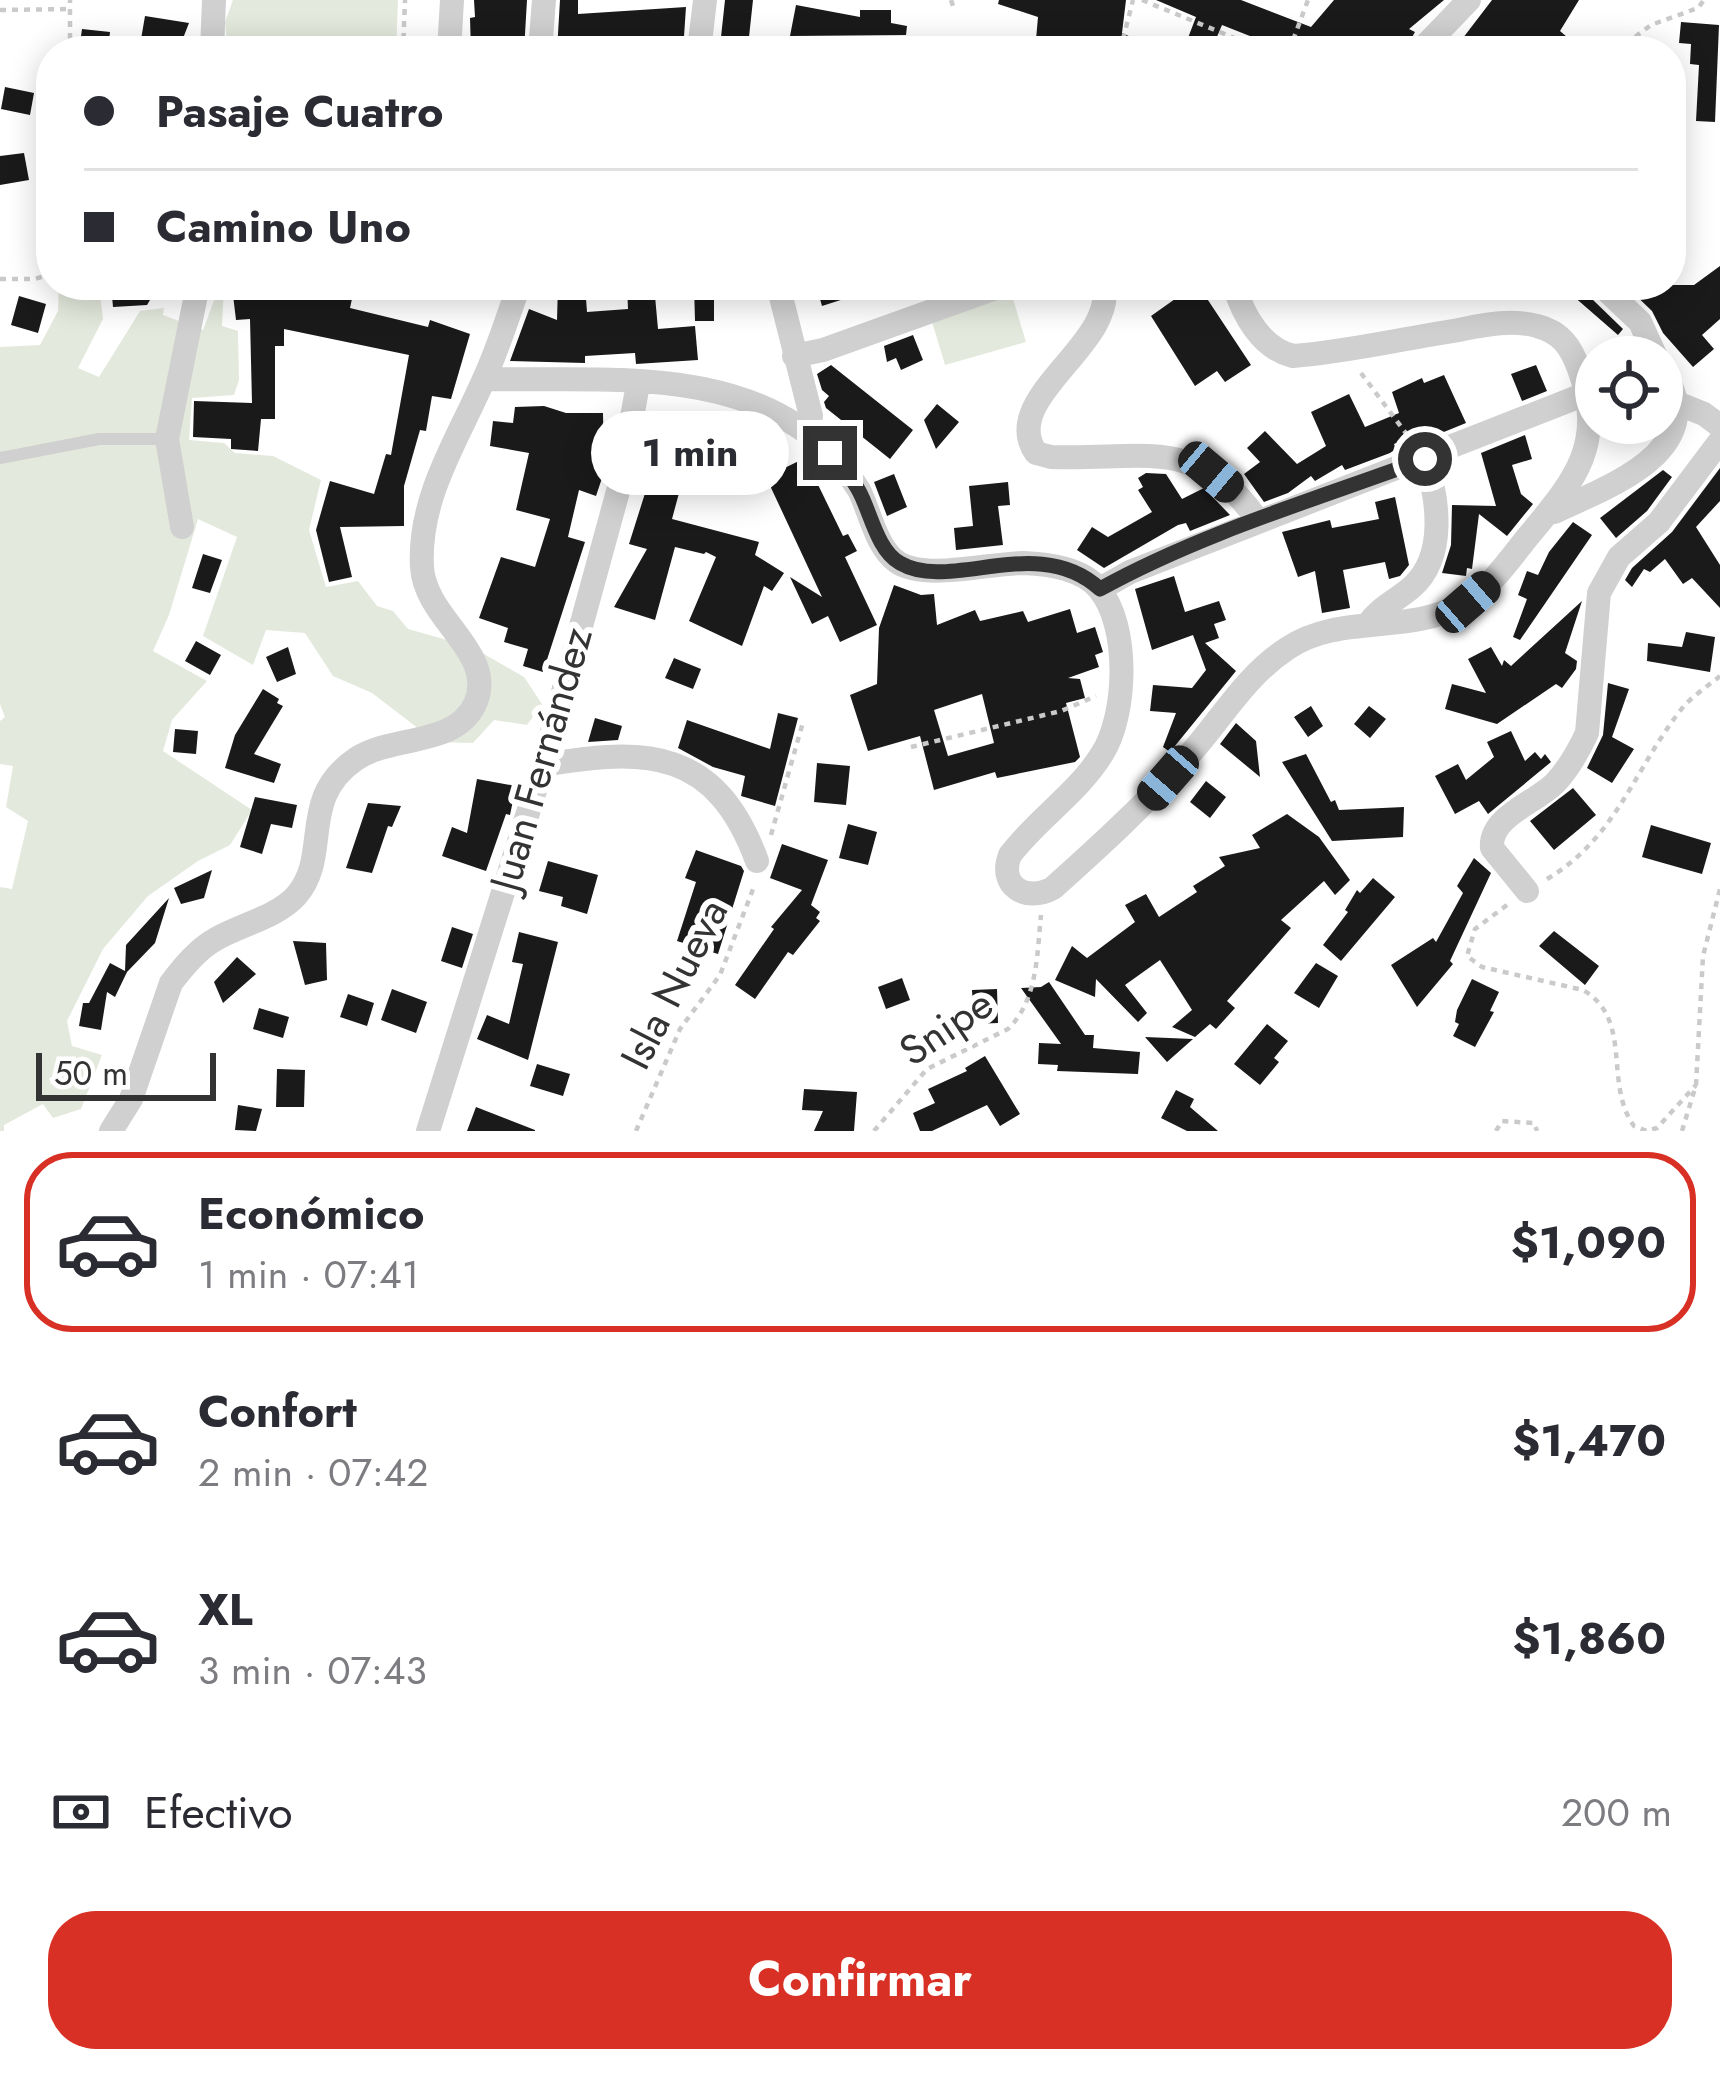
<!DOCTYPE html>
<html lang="es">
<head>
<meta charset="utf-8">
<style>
	:root { --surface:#fff; --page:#f7f7f7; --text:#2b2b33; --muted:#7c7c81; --line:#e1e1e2; --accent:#d93025 }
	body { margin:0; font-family:Jost,sans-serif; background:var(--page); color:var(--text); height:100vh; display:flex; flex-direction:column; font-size:45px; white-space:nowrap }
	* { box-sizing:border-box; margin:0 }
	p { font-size:39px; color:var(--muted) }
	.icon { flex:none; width:66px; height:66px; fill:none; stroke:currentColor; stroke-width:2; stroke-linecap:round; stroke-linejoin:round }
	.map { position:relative; height:1131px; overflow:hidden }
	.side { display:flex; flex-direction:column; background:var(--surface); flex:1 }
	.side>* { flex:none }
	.guide { position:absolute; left:36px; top:36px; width:1650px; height:264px; border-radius:48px; box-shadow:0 6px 30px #0003; display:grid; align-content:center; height:264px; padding:0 48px; background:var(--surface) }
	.fabs { position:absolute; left:1575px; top:336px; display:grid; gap:24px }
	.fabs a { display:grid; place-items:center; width:108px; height:108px; border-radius:50%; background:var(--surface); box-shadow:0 6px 30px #0003; font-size:60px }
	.scale { position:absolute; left:36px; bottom:30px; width:180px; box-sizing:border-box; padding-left:12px; border:6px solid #333; border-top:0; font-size:33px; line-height:42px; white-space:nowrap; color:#333; -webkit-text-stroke:9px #fff; paint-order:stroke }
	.end { position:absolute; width:54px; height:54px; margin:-27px; border:15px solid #333; background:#fff; box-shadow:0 0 0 6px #fff }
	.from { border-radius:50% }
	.bubble { position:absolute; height:84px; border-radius:42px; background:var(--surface); box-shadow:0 6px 30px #0003; font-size:39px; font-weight:700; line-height:84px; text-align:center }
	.car { position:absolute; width:36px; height:72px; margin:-36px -18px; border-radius:15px; box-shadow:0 0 9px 3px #0007; background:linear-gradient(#222 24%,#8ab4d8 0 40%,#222 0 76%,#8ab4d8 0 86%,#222 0) }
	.guide b { display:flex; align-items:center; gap:42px; height:114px; font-size:45px }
	.guide b+b { border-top:3px solid var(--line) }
	.guide i { width:30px; height:30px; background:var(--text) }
	ul { padding:21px 0 0; list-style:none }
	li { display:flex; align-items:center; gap:36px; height:180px; margin:0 24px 18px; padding:0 24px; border:6px solid transparent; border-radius:48px }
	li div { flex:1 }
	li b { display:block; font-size:45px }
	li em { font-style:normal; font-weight:700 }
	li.selected { border-color:var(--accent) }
	li>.icon { width:108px; height:108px; stroke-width:1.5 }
	.pay { display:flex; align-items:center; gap:30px; height:132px; padding:0 48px; font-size:45px }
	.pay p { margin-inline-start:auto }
	.cta { display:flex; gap:24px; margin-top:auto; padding:24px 48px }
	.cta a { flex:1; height:138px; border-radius:48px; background:var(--accent); color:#fff; font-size:48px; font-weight:700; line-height:138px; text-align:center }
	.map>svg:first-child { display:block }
	.green { fill:#e4e9dd }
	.building { fill:#1a1a1a; fill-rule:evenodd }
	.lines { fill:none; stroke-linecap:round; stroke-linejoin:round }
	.path { stroke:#cacaca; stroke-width:4.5; stroke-dasharray:6 6; stroke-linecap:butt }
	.lane { stroke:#d0d0d0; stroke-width:12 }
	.street { stroke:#d0d0d0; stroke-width:24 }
	.route { stroke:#333; stroke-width:15 }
	.labels { text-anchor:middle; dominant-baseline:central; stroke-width:12; stroke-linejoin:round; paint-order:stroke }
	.street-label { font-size:42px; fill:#333; stroke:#fff }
</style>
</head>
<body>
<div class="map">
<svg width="1720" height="1131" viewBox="0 0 1720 1131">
	<rect width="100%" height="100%" fill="#fff"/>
	<path class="green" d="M 233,0 L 398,0 L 396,51 L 228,51 L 225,22 Z
		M 59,285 L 99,285 L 103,319 L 78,368 L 99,377 L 140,311 L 164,308 L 163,315 L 203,330 L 218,290 L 204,285 L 224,285 L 222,326 L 238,331 L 239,380 L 234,395 L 192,398 L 189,440 L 224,443 L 235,453 L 273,456 L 321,480 L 309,530 L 326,587 L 358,581 L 377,606 L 393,611 L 408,629 L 472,647 L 524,677 L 542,704 L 527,725 L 494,720 L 473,743 L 436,742 L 372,693 L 333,676 L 305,633 L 266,630 L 253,665 L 203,636 L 237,537 L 198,519 L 169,615 L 153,651 L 207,681 L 172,720 L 163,751 L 252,810 L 230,845 L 198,861 L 148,896 L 103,949 L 67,1021 L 72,1046 L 102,1055 L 81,1109 L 53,1118 L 43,1104 L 4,1125 L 4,1131 L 0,1131 L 0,887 L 12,889 L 28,821 L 6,807 L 13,766 L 0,764 L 0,721 L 5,717 L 0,704 L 0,347 L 40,345 L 58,311 Z
		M 1011,292 L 1026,342 L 945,365 L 930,315 Z"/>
	<path class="building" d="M 474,0 L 527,0 L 524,51 L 471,51 L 470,18 L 475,17 Z
		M 560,0 L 578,0 L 578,14 L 686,7 L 683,51 L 557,51 Z
		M 725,0 L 753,0 L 749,37 L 721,37 Z
		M 999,0 L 1126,0 L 1122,33 L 1162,51 L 1035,51 L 1038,17 L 998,4 Z
		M 1156,0 L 1241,0 L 1311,27 L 1334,0 L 1444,0 L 1409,29 L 1415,32 L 1404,51 L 1392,51 L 1376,40 L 1372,45 L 1362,36 L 1355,51 L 1314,51 L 1287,38 L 1283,49 L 1222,25 L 1211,51 L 1183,51 L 1196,17 Z
		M 1492,0 L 1579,0 L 1560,31 L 1567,37 L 1556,51 L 1453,51 Z
		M 796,5 L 860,17 L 860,10 L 891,10 L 891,23 L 907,26 L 906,35 L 790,36 Z
		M 145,16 L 189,23 L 178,51 L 139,51 Z
		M 1681,22 L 1719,25 L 1715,122 L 1696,121 L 1699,65 L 1690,64 L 1691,44 L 1679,43 Z
		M 82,29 L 110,32 L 108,51 L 79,51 Z
		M 5,87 L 34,93 L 30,115 L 1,109 Z
		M 24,153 L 29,180 L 0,185 L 0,156 Z
		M 1720,266 L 1720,319 L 1702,335 L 1714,349 L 1693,367 L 1663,333 L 1652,311 L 1625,285 L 1694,285 Z
		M 111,285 L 159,285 L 147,305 L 113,307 Z
		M 328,285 L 355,285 L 350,308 L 428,327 L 430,320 L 470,334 L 451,399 L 432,396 L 426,431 L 420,430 L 404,486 L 404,526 L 340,527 L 352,577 L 329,582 L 316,530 L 330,481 L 374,494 L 386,454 L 391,455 L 409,355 L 284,329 L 284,346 L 275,346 L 275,419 L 261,419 L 258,451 L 231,449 L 231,439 L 193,437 L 194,401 L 252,403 L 250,319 L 236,320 L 233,295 L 293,288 L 293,291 L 326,298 Z
		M 558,285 L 585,285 L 587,312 L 628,309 L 627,285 L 654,285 L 658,329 L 695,326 L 698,360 L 636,364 L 635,353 L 585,356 L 585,363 L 510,361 L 529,309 L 557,320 Z
		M 694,285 L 714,285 L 714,321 L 695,321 Z
		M 816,285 L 874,285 L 875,289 L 822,306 Z
		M 1153,285 L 1198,285 L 1251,365 L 1225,382 L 1217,371 L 1195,386 L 1151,316 L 1175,299 Z
		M 1580,285 L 1585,285 L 1590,297 L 1623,329 L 1618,335 L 1572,295 Z
		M 19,296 L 46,304 L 38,333 L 11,325 Z
		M 913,335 L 923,360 L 901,370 L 896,358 L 887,362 L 884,346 Z
		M 831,365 L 913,430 L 890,459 L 826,408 L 824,402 L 829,396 L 822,390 L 817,374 Z
		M 1536,365 L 1547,391 L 1522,401 L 1511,374 Z
		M 1444,375 L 1466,423 L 1434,436 L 1431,428 L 1394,444 L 1396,449 L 1390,453 L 1345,470 L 1342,465 L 1315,481 L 1311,476 L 1288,493 L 1264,502 L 1244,474 L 1260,462 L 1247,448 L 1265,431 L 1297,464 L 1326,446 L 1311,412 L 1349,394 L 1365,427 L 1399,413 L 1392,392 L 1422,378 L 1424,383 Z
		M 937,404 L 959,422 L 936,449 L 924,420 Z
		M 544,406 L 566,413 L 603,413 L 604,472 L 596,496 L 579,490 L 568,537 L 585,542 L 543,672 L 523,666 L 528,649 L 504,642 L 508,628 L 479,618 L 501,557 L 535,567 L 550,519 L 516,510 L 529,453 L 490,446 L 493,421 L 513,423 L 515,407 Z
		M 671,411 L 699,419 L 672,519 L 759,542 L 755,555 L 784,573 L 772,591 L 764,586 L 742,646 L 689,621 L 716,557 L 706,552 L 704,554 L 675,547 L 655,620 L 614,607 L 647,549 L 629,544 Z
		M 732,414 L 746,418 L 754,430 L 765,437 L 761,484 L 746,448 L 731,446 L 719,417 Z
		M 1525,435 L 1532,459 L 1512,465 L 1521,494 L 1533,504 L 1507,536 L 1479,514 L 1472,569 L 1467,568 L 1466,576 L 1442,573 L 1451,545 L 1452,505 L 1496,506 L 1481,453 Z
		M 805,458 L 843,536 L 848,534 L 857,551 L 845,557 L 877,625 L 840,642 L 828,616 L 812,624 L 790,577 L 822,597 L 766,477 Z
		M 1720,468 L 1720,501 L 1696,527 L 1720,565 L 1720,608 L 1692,578 L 1683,584 L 1665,559 L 1650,572 L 1644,569 L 1632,587 L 1625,580 L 1632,568 L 1672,532 Z
		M 1663,470 L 1672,477 L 1647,511 L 1616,538 L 1600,518 Z
		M 1146,473 L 1166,474 L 1182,499 L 1204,488 L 1230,515 L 1190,531 L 1186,523 L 1178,525 L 1104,568 L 1077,550 L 1092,527 L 1108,537 L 1152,512 L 1138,490 L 1143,487 L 1138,478 Z
		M 894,474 L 907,507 L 887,516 L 874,482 Z
		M 1008,482 L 1010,505 L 998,506 L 1003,545 L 956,550 L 954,528 L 973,526 L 969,486 Z
		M 1395,497 L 1409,565 L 1400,576 L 1389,579 L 1385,562 L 1343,570 L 1350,608 L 1322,613 L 1315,571 L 1298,577 L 1282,532 L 1330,520 L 1332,528 L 1379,519 L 1375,502 Z
		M 1573,522 L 1592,535 L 1520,640 L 1513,637 L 1527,599 L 1518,595 L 1527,571 L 1538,575 L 1549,552 Z
		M 203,554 L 222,560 L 210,593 L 192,588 Z
		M 1174,576 L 1185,612 L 1219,601 L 1226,620 L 1214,624 L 1219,638 L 1205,643 L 1236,671 L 1170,752 L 1163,747 L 1176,713 L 1150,711 L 1153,685 L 1192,688 L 1206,670 L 1193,635 L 1152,650 L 1135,589 Z
		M 894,585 L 921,595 L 934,594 L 937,625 L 975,610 L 980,621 L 1023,611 L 1028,622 L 1070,609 L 1077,633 L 1095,627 L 1103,652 L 1095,655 L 1099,667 L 1068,678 L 1080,679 L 1085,698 L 1066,703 L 1080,757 L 1075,762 L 997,778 L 995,772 L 934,790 L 920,736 L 868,751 L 850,695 L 877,684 L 879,628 ZM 982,694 L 994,743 L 948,756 L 934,710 Z
		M 1582,601 L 1565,653 L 1577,661 L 1576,669 L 1562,688 L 1556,684 L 1497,724 L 1445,709 L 1452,684 L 1486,693 L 1468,659 L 1491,647 L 1502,666 L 1504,660 L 1511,666 Z
		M 1686,632 L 1715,637 L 1710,672 L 1647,661 L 1648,643 L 1682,647 Z
		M 196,641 L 221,655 L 210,675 L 185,661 Z
		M 288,647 L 296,674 L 277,682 L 266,657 Z
		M 674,658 L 701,669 L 693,689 L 665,678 Z
		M 1608,683 L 1629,689 L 1612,737 L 1634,749 L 1612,783 L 1587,768 L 1603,735 Z
		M 263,689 L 279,699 L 277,703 L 283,706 L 254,754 L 281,764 L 274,783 L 225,768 L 235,735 Z
		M 1311,706 L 1323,726 L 1308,737 L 1294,717 Z
		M 1369,706 L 1386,719 L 1370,738 L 1354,724 Z
		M 778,713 L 798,718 L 775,806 L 741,796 L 745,776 L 713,767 L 678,748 L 687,720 L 770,749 Z
		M 595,718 L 622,726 L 618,740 L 588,742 Z
		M 1236,723 L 1256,741 L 1260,777 L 1220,744 Z
		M 175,729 L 198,731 L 196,754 L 173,752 Z
		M 1511,731 L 1525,761 L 1535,752 L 1541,759 L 1545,754 L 1551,762 L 1488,814 L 1479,801 L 1455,814 L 1435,776 L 1458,764 L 1466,780 L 1494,757 L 1487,742 Z
		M 1306,754 L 1331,802 L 1335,800 L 1339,810 L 1404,807 L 1403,837 L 1332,841 L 1282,762 Z
		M 817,763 L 850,766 L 846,805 L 814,802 Z
		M 477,779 L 516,786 L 510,815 L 506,814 L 486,871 L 442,856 L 452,827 L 467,833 Z
		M 1206,781 L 1226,797 L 1210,818 L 1190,802 Z
		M 1573,788 L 1596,815 L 1554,850 L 1530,821 Z
		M 255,797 L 297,805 L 292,828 L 271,824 L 262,854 L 240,847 Z
		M 368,803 L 401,806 L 392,827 L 388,826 L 372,873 L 346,868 Z
		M 1287,814 L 1319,837 L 1350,880 L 1335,895 L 1324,881 L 1281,920 L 1291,928 L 1227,1001 L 1235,1008 L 1216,1029 L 1210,1024 L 1195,1037 L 1172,1027 L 1192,1010 L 1160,960 L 1125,985 L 1147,1013 L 1138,1022 L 1096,979 L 1095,997 L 1055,980 L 1072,946 L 1087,958 L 1135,922 L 1125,905 L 1146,894 L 1159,917 L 1197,892 L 1193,886 L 1225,866 L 1219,857 L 1260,848 L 1252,835 Z
		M 848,824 L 877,832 L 868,865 L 839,858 Z
		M 1651,825 L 1711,843 L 1702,874 L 1642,857 Z
		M 782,844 L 828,860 L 811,905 L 820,912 L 816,918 L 820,921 L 793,955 L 788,952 L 755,999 L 735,985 L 774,929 L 771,927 L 802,890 L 770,878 Z
		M 696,850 L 741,866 L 744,871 L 718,954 L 677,941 L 696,882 L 685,878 Z
		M 1474,858 L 1491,873 L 1450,961 L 1453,964 L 1417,1007 L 1391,965 L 1433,938 L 1436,942 L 1463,893 L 1457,886 Z
		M 548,861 L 598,875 L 587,914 L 561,906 L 563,897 L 539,891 Z
		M 212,870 L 204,898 L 181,904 L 174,888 Z
		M 1373,878 L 1395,897 L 1341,961 L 1323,945 L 1348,912 L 1345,910 L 1357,890 L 1360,893 Z
		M 169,898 L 155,943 L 127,972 L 115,997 L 107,992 L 101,1030 L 79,1026 L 83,1003 L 89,1003 L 110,963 L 125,971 L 126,945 Z
		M 452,927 L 473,934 L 462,968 L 441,961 Z
		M 1554,931 L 1599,966 L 1585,985 L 1539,946 Z
		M 519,932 L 558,942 L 528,1060 L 477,1039 L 487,1015 L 509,1024 L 523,964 L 512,962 Z
		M 293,941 L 326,943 L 327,980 L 305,985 Z
		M 237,957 L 256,974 L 223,1003 L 214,982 Z
		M 1316,963 L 1338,976 L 1319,1008 L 1294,993 Z
		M 902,978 L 910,1000 L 886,1009 L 878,987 Z
		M 1472,979 L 1499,992 L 1490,1011 L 1494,1012 L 1475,1047 L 1453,1036 L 1459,1024 L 1455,1022 L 1457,1010 Z
		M 1049,982 L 1085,1035 L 1094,1035 L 1093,1048 L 1140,1052 L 1138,1074 L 1057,1071 L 1058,1065 L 1038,1064 L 1039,1043 L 1061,1044 L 1021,988 L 1041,987 Z
		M 392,989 L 427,1002 L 416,1033 L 381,1020 Z
		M 997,989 L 998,1023 L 974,1024 L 972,990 Z
		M 348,994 L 374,1003 L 367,1026 L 340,1017 Z
		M 259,1008 L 289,1017 L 283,1038 L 253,1029 Z
		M 1267,1024 L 1288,1041 L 1274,1058 L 1279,1062 L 1260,1085 L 1234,1064 Z
		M 1145,1037 L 1193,1039 L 1167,1062 Z
		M 985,1056 L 1020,1114 L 1000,1126 L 987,1105 L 932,1131 L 920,1131 L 913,1113 L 935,1103 L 928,1089 L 967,1071 L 965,1068 Z
		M 537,1064 L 570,1074 L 563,1096 L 530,1086 Z
		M 277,1069 L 305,1070 L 304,1107 L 276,1107 Z
		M 804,1089 L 857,1092 L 854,1131 L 814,1131 L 823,1111 L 802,1110 Z
		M 1176,1090 L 1194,1099 L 1190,1107 L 1218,1131 L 1187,1131 L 1161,1118 Z
		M 238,1105 L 262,1109 L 256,1131 L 235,1130 Z
		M 476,1107 L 535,1130 L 535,1131 L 467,1131 Z"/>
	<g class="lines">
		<path class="path" d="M 951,0 L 953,6
			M 1142,0 L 1266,51
			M 0,10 L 70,9
			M 70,51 L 70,0
			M 383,51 L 385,49
			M 403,51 L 405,0
			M 1120,51 L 1133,0
			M 1289,51 L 1308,0
			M 1616,51 L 1651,25 L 1698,8 L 1704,0
			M 0,279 L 35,279 L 51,274
			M 1361,373 L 1408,436
			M 911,747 L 1061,711 L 1096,696
			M 771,835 L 803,722
			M 1547,879 C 1618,837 1635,766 1684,706 C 1694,695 1708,686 1720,676
			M 1507,905 L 1475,929 L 1467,956 L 1482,967 L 1583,990 C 1634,1020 1603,1083 1634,1126 L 1647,1131 L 1657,1128 L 1696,1085
			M 636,1131 L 680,1029 L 720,975 L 755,884
			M 874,1131 L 927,1069 L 1008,1029 C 1038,1000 1037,953 1041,915
			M 1496,1131 L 1502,1121 L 1534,1123 L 1537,1131
			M 1682,1131 L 1696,1085 L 1703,956 L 1720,889"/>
		<path class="lane" d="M 0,458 L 99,439 L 167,439"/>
		<path class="street" d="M 212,51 L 214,0
			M 449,51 L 452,0
			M 540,51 L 544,0
			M 699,51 L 705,0
			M 1420,51 L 1469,0
			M 778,285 L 811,416 L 807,432
			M 1104,285 C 1116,345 998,398 1036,453 L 1051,457 C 1141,461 1198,433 1258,521
			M 1601,285 L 1640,322 L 1656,357
			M 794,356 L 823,350 L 1004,285
			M 485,379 C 600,382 744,363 831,454 C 841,465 851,477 859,490 C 870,512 876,547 897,562 C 926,581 989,563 1023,563 C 1049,564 1082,568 1099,589 C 1130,626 1127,715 1102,754 C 1078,793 1037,819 1010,855 C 998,886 1026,903 1053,888 C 1101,845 1147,803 1190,754 C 1223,717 1245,676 1288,648 C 1341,613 1408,635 1463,604 C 1489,589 1507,563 1526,539 C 1573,482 1607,446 1579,369 C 1571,347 1561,332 1537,326 C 1508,318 1476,327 1447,332 C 1396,340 1345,352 1293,356 C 1261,348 1243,315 1234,285
			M 1679,404 L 1704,414 L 1720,426
			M 1554,512 C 1612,485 1714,449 1662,369
			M 182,527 L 167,439 L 198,285
			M 1100,589 L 1130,572 L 1588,393
			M 1368,624 C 1381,606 1396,601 1412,587 C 1447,556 1438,497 1425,459
			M 543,765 C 647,747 716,749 757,861
			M 1527,891 L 1492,848 C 1489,816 1538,802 1556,782 C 1569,768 1579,750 1587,733 L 1599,593 L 1619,557 L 1659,522 L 1720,441
			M 111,1131 L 131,1099 L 171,983 C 184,966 198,949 216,939 C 240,925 277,917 296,896 C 332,855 297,799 356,759 C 391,735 455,747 475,704 C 498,653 425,620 422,567 C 418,498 458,439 484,379 C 498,349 508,316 519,285
			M 428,1131 L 543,765 L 620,484 L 638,384"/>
	</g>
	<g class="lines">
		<path class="route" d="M 830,453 C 841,465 851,476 859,491 C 871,513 877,550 900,563 C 951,593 1038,532 1100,589 C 1201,533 1317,499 1425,459"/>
	</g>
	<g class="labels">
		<g class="street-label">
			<text transform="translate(541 759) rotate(-74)">Juan Fernández</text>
			<text transform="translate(674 984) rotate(-63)">Isla Nueva</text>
			<text transform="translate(946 1027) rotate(-34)">Snipe</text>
		</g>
	</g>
</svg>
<div class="fabs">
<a><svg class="icon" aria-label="locate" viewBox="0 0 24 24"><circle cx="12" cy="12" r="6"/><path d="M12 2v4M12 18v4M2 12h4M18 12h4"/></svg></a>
</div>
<div class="scale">50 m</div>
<i class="end from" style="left:1425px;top:459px"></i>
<i class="end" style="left:830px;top:453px"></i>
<div class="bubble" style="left:591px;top:411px;width:198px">1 min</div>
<i class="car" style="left:1211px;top:472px;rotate:130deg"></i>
<i class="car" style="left:1468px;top:602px;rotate:49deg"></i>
<i class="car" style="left:1168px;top:778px;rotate:221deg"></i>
<div class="guide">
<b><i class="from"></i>Pasaje Cuatro</b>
<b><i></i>Camino Uno</b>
</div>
</div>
<section class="side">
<ul>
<li class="selected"><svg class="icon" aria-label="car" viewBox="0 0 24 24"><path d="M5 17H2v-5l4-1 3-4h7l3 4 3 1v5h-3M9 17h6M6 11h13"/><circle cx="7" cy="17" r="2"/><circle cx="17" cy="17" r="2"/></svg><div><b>Económico</b><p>1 min · 07:41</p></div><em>$1,090</em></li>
<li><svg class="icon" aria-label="car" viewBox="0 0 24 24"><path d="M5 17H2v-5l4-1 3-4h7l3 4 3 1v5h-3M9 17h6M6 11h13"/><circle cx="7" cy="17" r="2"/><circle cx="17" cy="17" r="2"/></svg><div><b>Confort</b><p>2 min · 07:42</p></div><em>$1,470</em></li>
<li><svg class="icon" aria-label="car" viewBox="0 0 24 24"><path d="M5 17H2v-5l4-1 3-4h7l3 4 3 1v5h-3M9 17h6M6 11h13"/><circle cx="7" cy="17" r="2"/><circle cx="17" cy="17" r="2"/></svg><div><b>XL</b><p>3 min · 07:43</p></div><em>$1,860</em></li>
</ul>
<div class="pay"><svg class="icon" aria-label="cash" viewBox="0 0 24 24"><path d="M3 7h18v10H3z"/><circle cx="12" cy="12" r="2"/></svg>Efectivo<p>200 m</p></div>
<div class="cta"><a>Confirmar</a></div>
</section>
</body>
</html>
